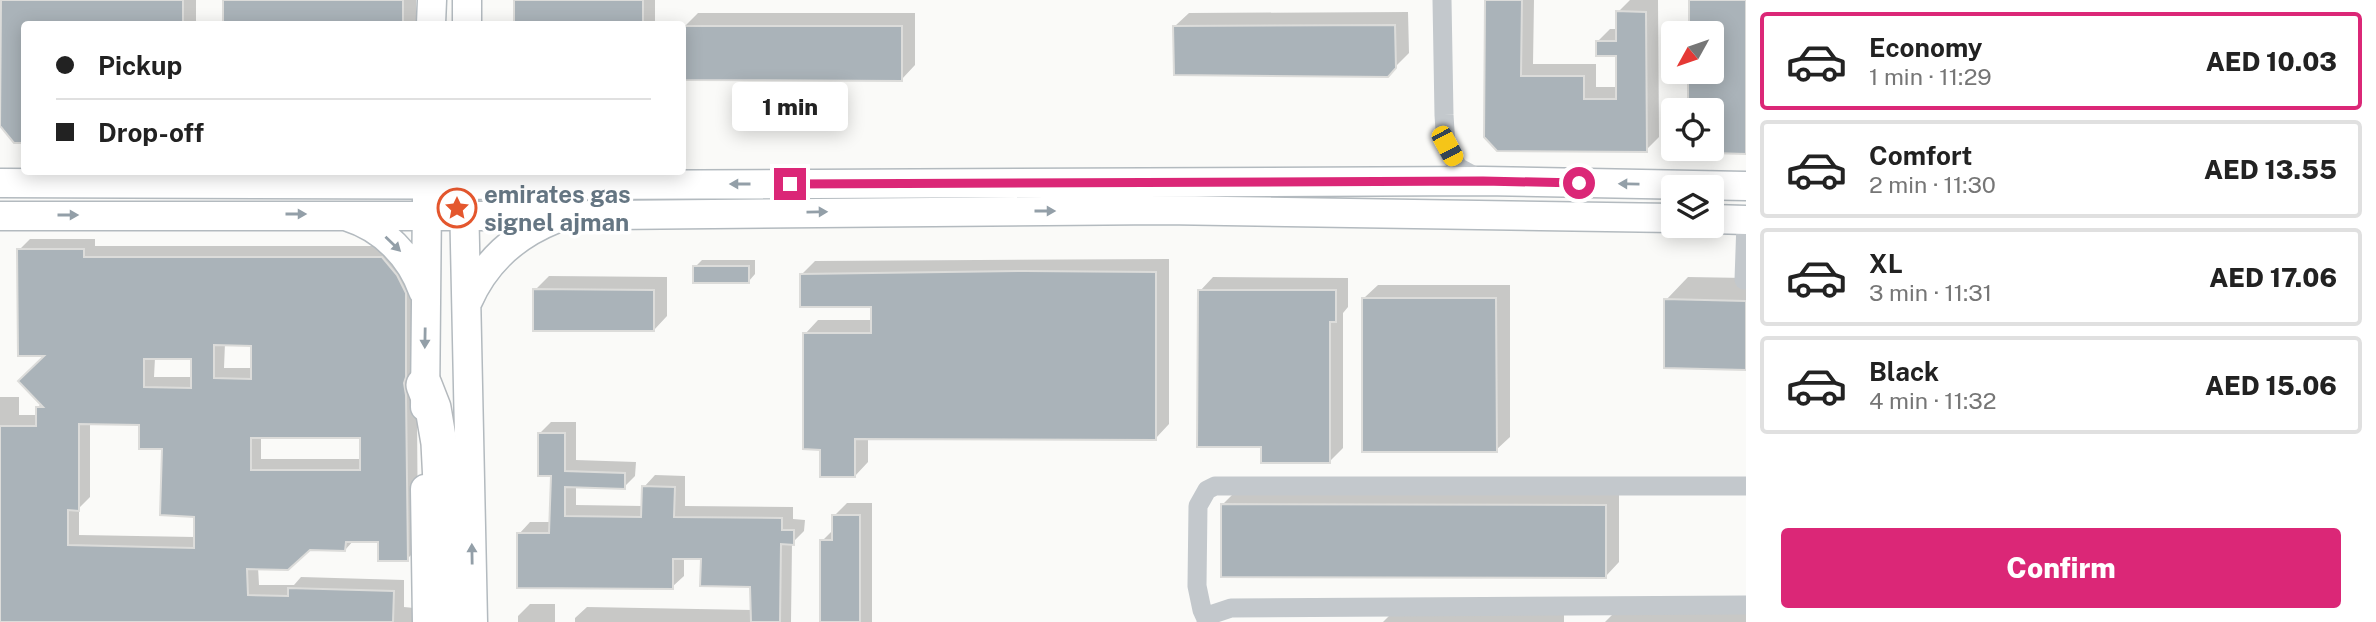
<!DOCTYPE html>
<html lang="en">
<head>
<meta charset="utf-8">
<style>
	:root { --surface:#fff; --page:#f2f2f2; --text:#222; --muted:#767676; --line:#e0e0e0; --accent:#db2777 }
	body { margin:0; font-family:"Public Sans",sans-serif; background:var(--page); color:var(--text); height:100vh; display:flex; flex-direction:column; font-size:26px; white-space:nowrap }
	* { box-sizing:border-box; margin:0 }
	p { font-size:23px; color:var(--muted) }
	.icon { flex:none; width:38px; height:38px; fill:none; stroke:currentColor; stroke-width:2; stroke-linecap:round; stroke-linejoin:round }
	.map { position:relative; flex:1; overflow:hidden }
	.drawer { display:flex; flex-direction:column; background:var(--surface); width:630px }
	.drawer>* { flex:none }
	.hud { position:absolute; left:21px; top:21px; width:665px; height:154px; border-radius:7px; box-shadow:0 4px 18px #0003; display:grid; align-content:center; height:154px; padding:0 35px; background:var(--surface) }
	.needle { width:46px; rotate:230deg }
	.controls { position:absolute; left:1661px; top:21px; display:grid; gap:14px }
	.controls a { display:grid; place-items:center; width:63px; height:63px; border-radius:7px; background:var(--surface); box-shadow:0 4px 18px #0003; font-size:35px }
	.end { position:absolute; width:32px; height:32px; margin:-16px; border:9px solid #db2777; background:#fff; box-shadow:0 0 0 4px #fff }
	.from { border-radius:50% }
	.bubble { position:absolute; height:49px; border-radius:7px; background:var(--surface); box-shadow:0 4px 18px #0003; font-size:23px; font-weight:800; line-height:49px; text-align:center }
	.car { position:absolute; width:21px; height:42px; margin:-21px -10px; border-radius:9px; box-shadow:0 0 5px 2px #0007; background:linear-gradient(#f5c518 24%,#345 0 40%,#f5c518 0 76%,#345 0 86%,#f5c518 0) }
	.hud b { display:flex; align-items:center; gap:24px; height:66px; font-size:26px }
	.hud b+b { border-top:2px solid var(--line) }
	.hud i { width:18px; height:18px; background:var(--text) }
	ul { padding:12px 0 0; list-style:none }
	li { display:flex; align-items:center; gap:21px; height:98px; margin:0 14px 10px; padding:0 21px; border:4px solid var(--line); border-radius:7px }
	li div { flex:1 }
	li b { display:block; font-size:26px }
	li em { font-style:normal; font-weight:800 }
	li.active { border-color:var(--accent) }
	li>.icon { width:63px; height:63px; stroke-width:1.5 }
	.button { display:flex; gap:14px; margin-top:auto; padding:14px 35px }
	.button a { flex:1; height:80px; border-radius:7px; background:var(--accent); color:#fff; font-size:28px; font-weight:800; line-height:80px; text-align:center }
	main { display:flex; flex:1; min-height:0 }
	.map>svg:first-child { display:block }
	.shadow { fill:#0003; fill-rule:evenodd }
	.building { fill:#aab3b9; stroke:#dcdcda; stroke-width:2; fill-rule:evenodd }
	.lines { fill:none; stroke-linecap:round; stroke-linejoin:round }
	.secondary-casing { stroke:#b3babf; stroke-width:31 }
	.highway-casing { stroke:#b4b9bd; stroke-width:38 }
	.street { stroke:#c3c8cc; stroke-width:19 }
	.secondary { stroke:#fff; stroke-width:28 }
	.highway { stroke:#fff; stroke-width:35 }
	.oneway { fill:#939fa8 }
	.route { stroke:#db2777; stroke-width:9 }
	.labels { text-anchor:middle; dominant-baseline:central; stroke-width:7; stroke-linejoin:round; paint-order:stroke }
	.poi-label { font-size:24px; font-weight:bold; fill:#657683; stroke:#fff; text-anchor:start }
</style>
</head>
<body>
<main>
<div class="map">
<svg width="1746" height="622" viewBox="0 0 1746 622">
	<rect width="100%" height="100%" fill="#fafaf8"/>
	<path class="shadow" d="M 2,0 L 196,0 L 196,24 L 24,24 L 24,141 L 15,141 Z
		M 225,0 L 416,0 L 416,24 L 225,24 Z
		M 516,0 L 655,0 L 655,24 L 516,24 Z
		M 1487,0 L 1534,0 L 1533,64 L 1596,64 L 1596,87 L 1618,87 L 1618,54 L 1597,42 L 1610,29 L 1618,29 L 1618,12 L 1630,0 L 1658,0 L 1659,137 L 1646,150 L 1498,149 Z
		M 1691,0 L 1746,0 L 1746,152 L 1705,151 L 1705,149 L 1712,149 L 1712,110 L 1690,110 L 1690,72 L 1712,72 L 1712,33 L 1691,33 Z
		M 1408,12 L 1409,53 L 1387,75 L 1175,26 L 1189,13 Z
		M 698,13 L 915,13 L 915,65 L 902,79 L 684,27 Z
		M 30,239 L 95,239 L 95,246 L 393,246 L 416,281 L 418,548 L 407,559 L 380,540 L 354,540 L 345,550 L 309,548 L 258,567 L 259,585 L 294,585 L 301,577 L 404,580 L 404,607 L 414,608 L 414,622 L 0,622 L 0,397 L 19,397 L 19,415 L 37,415 L 37,408 L 42,403 L 48,354 L 19,250 ZM 225,343 L 253,344 L 253,368 L 224,368 ZM 155,358 L 193,358 L 193,377 L 154,377 ZM 90,423 L 140,424 L 164,448 L 196,515 L 195,537 L 79,535 L 79,508 L 90,497 ZM 261,436 L 361,436 L 362,459 L 261,459 Z
		M 1169,259 L 1169,424 L 1156,438 L 868,437 L 868,462 L 855,476 L 822,448 L 805,334 L 818,320 L 873,320 L 873,305 L 802,274 L 815,261 Z
		M 702,260 L 755,260 L 755,274 L 749,281 L 695,267 Z
		M 549,276 L 667,277 L 667,316 L 654,330 L 535,290 Z
		M 1213,277 L 1348,278 L 1348,307 L 1343,313 L 1343,448 L 1330,461 L 1262,445 L 1200,291 Z
		M 1688,277 L 1746,278 L 1746,368 L 1665,366 L 1666,300 Z
		M 1378,285 L 1510,285 L 1510,437 L 1496,450 L 1364,298 Z
		M 551,422 L 576,422 L 576,460 L 636,462 L 635,476 L 624,487 L 576,486 L 576,505 L 643,506 L 644,487 L 655,475 L 685,476 L 685,506 L 793,507 L 793,519 L 805,520 L 804,531 L 792,543 L 791,622 L 575,622 L 575,618 L 587,607 L 752,610 L 752,585 L 702,557 L 684,557 L 684,576 L 672,587 L 519,534 L 530,522 L 551,522 L 553,474 L 540,433 Z
		M 1236,491 L 1619,492 L 1619,562 L 1606,576 L 1222,505 Z
		M 847,503 L 872,503 L 872,622 L 822,622 L 822,541 L 834,529 L 834,516 Z
		M 530,604 L 555,604 L 555,622 L 518,622 L 518,616 Z
		M 1622,605 L 1746,605 L 1746,622 L 1605,622 Z
		M 1391,614 L 1564,614 L 1564,622 L 1383,622 Z"/>
	<path class="building" d="M 1,0 L 183,0 L 183,24 L 24,24 L 24,143 L 14,143 L 0,126 Z
		M 223,0 L 403,0 L 403,24 L 223,24 Z
		M 514,0 L 643,0 L 643,24 L 514,24 Z
		M 1485,0 L 1522,0 L 1521,76 L 1584,76 L 1584,99 L 1616,99 L 1616,56 L 1596,56 L 1596,41 L 1616,41 L 1616,11 L 1646,12 L 1647,152 L 1497,151 L 1484,137 Z
		M 1689,0 L 1746,0 L 1746,154 L 1712,153 L 1712,110 L 1688,110 L 1688,72 L 1712,72 L 1712,33 L 1689,33 Z
		M 1395,25 L 1396,68 L 1388,77 L 1174,75 L 1173,26 Z
		M 682,26 L 902,26 L 902,81 L 683,80 Z
		M 17,249 L 84,249 L 84,257 L 382,257 L 397,275 L 406,293 L 406,377 L 404,383 L 406,395 L 408,561 L 378,561 L 378,542 L 346,542 L 345,551 L 310,550 L 288,570 L 247,569 L 248,595 L 288,596 L 288,588 L 394,591 L 393,622 L 0,622 L 0,426 L 36,426 L 36,407 L 43,407 L 18,381 L 44,356 L 18,356 ZM 214,345 L 251,346 L 251,379 L 214,378 ZM 144,359 L 191,359 L 191,388 L 144,387 ZM 79,424 L 139,425 L 139,449 L 162,449 L 160,515 L 194,517 L 194,548 L 68,545 L 68,510 L 79,511 ZM 251,438 L 360,438 L 360,470 L 251,470 Z
		M 693,266 L 749,266 L 749,283 L 693,283 Z
		M 1025,271 L 1156,272 L 1156,440 L 855,439 L 855,477 L 820,477 L 820,450 L 803,449 L 803,333 L 871,333 L 871,307 L 800,307 L 800,274 Z
		M 533,289 L 654,290 L 654,331 L 533,331 Z
		M 1198,290 L 1336,290 L 1336,322 L 1330,322 L 1330,463 L 1261,463 L 1261,447 L 1197,447 Z
		M 1362,298 L 1496,298 L 1497,452 L 1362,452 Z
		M 1664,299 L 1746,301 L 1746,370 L 1664,368 Z
		M 538,433 L 565,433 L 565,471 L 625,473 L 625,489 L 565,487 L 565,516 L 641,517 L 642,486 L 675,487 L 674,517 L 782,518 L 782,530 L 794,530 L 794,545 L 781,544 L 780,622 L 751,622 L 750,587 L 700,586 L 701,559 L 673,559 L 673,589 L 517,588 L 517,533 L 549,533 L 551,476 L 538,476 Z
		M 1221,504 L 1606,505 L 1606,578 L 1221,577 Z
		M 832,515 L 860,515 L 860,622 L 820,622 L 820,540 L 832,540 Z"/>
	<g class="lines">
		<defs>
			<path id="secondary" d="M 431,24 L 432,0
				M 467,24 L 467,0
				M 0,183 L 568,185 L 1483,181 L 1746,186
				M 464,198 L 473,622
				M 0,216 L 496,216 L 1164,210 L 1673,218
				M 348,217 C 383,228 411,256 423,291
				M 1712,219 L 1746,220
				M 468,301 C 485,262 515,235 555,219
				M 425,407 L 427,199
				M 425,489 L 427,622"/>
			<path id="highway" d="M 424,385 L 433,408 L 439,443 L 448,622"/>
		</defs>
		<use href="#secondary" class="secondary-casing"/>
		<use href="#highway" class="highway-casing"/>
		<path class="street" d="M 1442,0 L 1444,115 L 1446,146 L 1458,167 L 1480,179
			M 1744,280 L 1746,222
			M 1207,621 L 1202,610 L 1197,586 L 1198,506 L 1207,490 L 1215,486 L 1746,486
			M 1206,622 L 1213,614 L 1231,608 L 1746,605"/>
		<use href="#secondary" class="secondary"/>
		<use href="#highway" class="highway"/>
	</g>
	<defs><path id="oneway-solid" d="M-6-.8H1V-3.2L6.5 0L1 3.2V.8H-6Z" transform="scale(1.75)"/></defs>
	<g class="oneway">
		<use href="#oneway-solid" transform="translate(740 184) rotate(180)"/>
		<use href="#oneway-solid" transform="translate(1629 184) rotate(-179)"/>
		<use href="#oneway-solid" transform="translate(1045 211)"/>
		<use href="#oneway-solid" transform="translate(817 212) rotate(-1)"/>
		<use href="#oneway-solid" transform="translate(296 214)"/>
		<use href="#oneway-solid" transform="translate(68 215)"/>
		<use href="#oneway-solid" transform="translate(393 244) rotate(44)"/>
		<use href="#oneway-solid" transform="translate(425 338) rotate(91)"/>
		<use href="#oneway-solid" transform="translate(472 554) rotate(-91)"/>
	</g>
	<g class="lines">
		<path class="route" d="M 790,184 L 1483,181 L 1579,183"/>
	</g>
	<defs>
		<symbol id="sight-ring" viewBox="-11 -11 22 22"><circle r="9.5" fill="#fff" stroke="#e4572e" stroke-width="1.5"/><path d="M0-6L1.8-2.2L6-1.7L2.9 1.2L3.7 5.4L0 3.3L-3.7 5.4L-2.9 1.2L-6-1.7L-1.8-2.2Z" fill="#e4572e"/></symbol>
	</defs>
	<g fill-rule="evenodd">
		<use href="#sight-ring" x="435" y="186" width="44" height="44"/>
	</g>
	<g class="labels">
		<g class="poi-label">
			<text x="484" y="194">emirates gas<tspan x="484" dy="28">signel ajman</tspan></text>
		</g>
	</g>
</svg>
<div class="controls">
<a><svg class="needle" viewBox="-14 -14 28 28"><path d="M0-13l5 13h-10z" fill="#e53935"/><path d="M0 13l5-13h-10z" fill="#767676"/></svg></a>
<a><svg class="icon" aria-label="locate" viewBox="0 0 24 24"><circle cx="12" cy="12" r="6"/><path d="M12 2v4M12 18v4M2 12h4M18 12h4"/></svg></a>
<a><svg class="icon" aria-label="layers" viewBox="0 0 24 24"><path d="M12 4l9 5-9 5-9-5zM3 14l9 5 9-5"/></svg></a>
</div>
<i class="end from" style="left:1579px;top:183px"></i>
<i class="end" style="left:790px;top:184px"></i>
<div class="bubble" style="left:732px;top:82px;width:116px">1 min</div>
<i class="car" style="left:1447px;top:146px;rotate:152deg"></i>
<div class="hud">
<b><i class="from"></i>Pickup</b>
<b><i></i>Drop-off</b>
</div>
</div>
<section class="drawer">
<ul>
<li class="active"><svg class="icon" aria-label="car" viewBox="0 0 24 24"><path d="M5 17H2v-5l4-1 3-4h7l3 4 3 1v5h-3M9 17h6M6 11h13"/><circle cx="7" cy="17" r="2"/><circle cx="17" cy="17" r="2"/></svg><div><b>Economy</b><p>1 min · 11:29</p></div><em>AED 10.03</em></li>
<li><svg class="icon" aria-label="car" viewBox="0 0 24 24"><path d="M5 17H2v-5l4-1 3-4h7l3 4 3 1v5h-3M9 17h6M6 11h13"/><circle cx="7" cy="17" r="2"/><circle cx="17" cy="17" r="2"/></svg><div><b>Comfort</b><p>2 min · 11:30</p></div><em>AED 13.55</em></li>
<li><svg class="icon" aria-label="car" viewBox="0 0 24 24"><path d="M5 17H2v-5l4-1 3-4h7l3 4 3 1v5h-3M9 17h6M6 11h13"/><circle cx="7" cy="17" r="2"/><circle cx="17" cy="17" r="2"/></svg><div><b>XL</b><p>3 min · 11:31</p></div><em>AED 17.06</em></li>
<li><svg class="icon" aria-label="car" viewBox="0 0 24 24"><path d="M5 17H2v-5l4-1 3-4h7l3 4 3 1v5h-3M9 17h6M6 11h13"/><circle cx="7" cy="17" r="2"/><circle cx="17" cy="17" r="2"/></svg><div><b>Black</b><p>4 min · 11:32</p></div><em>AED 15.06</em></li>
</ul>
<div class="button"><a>Confirm</a></div>
</section>
</main>
</body>
</html>
